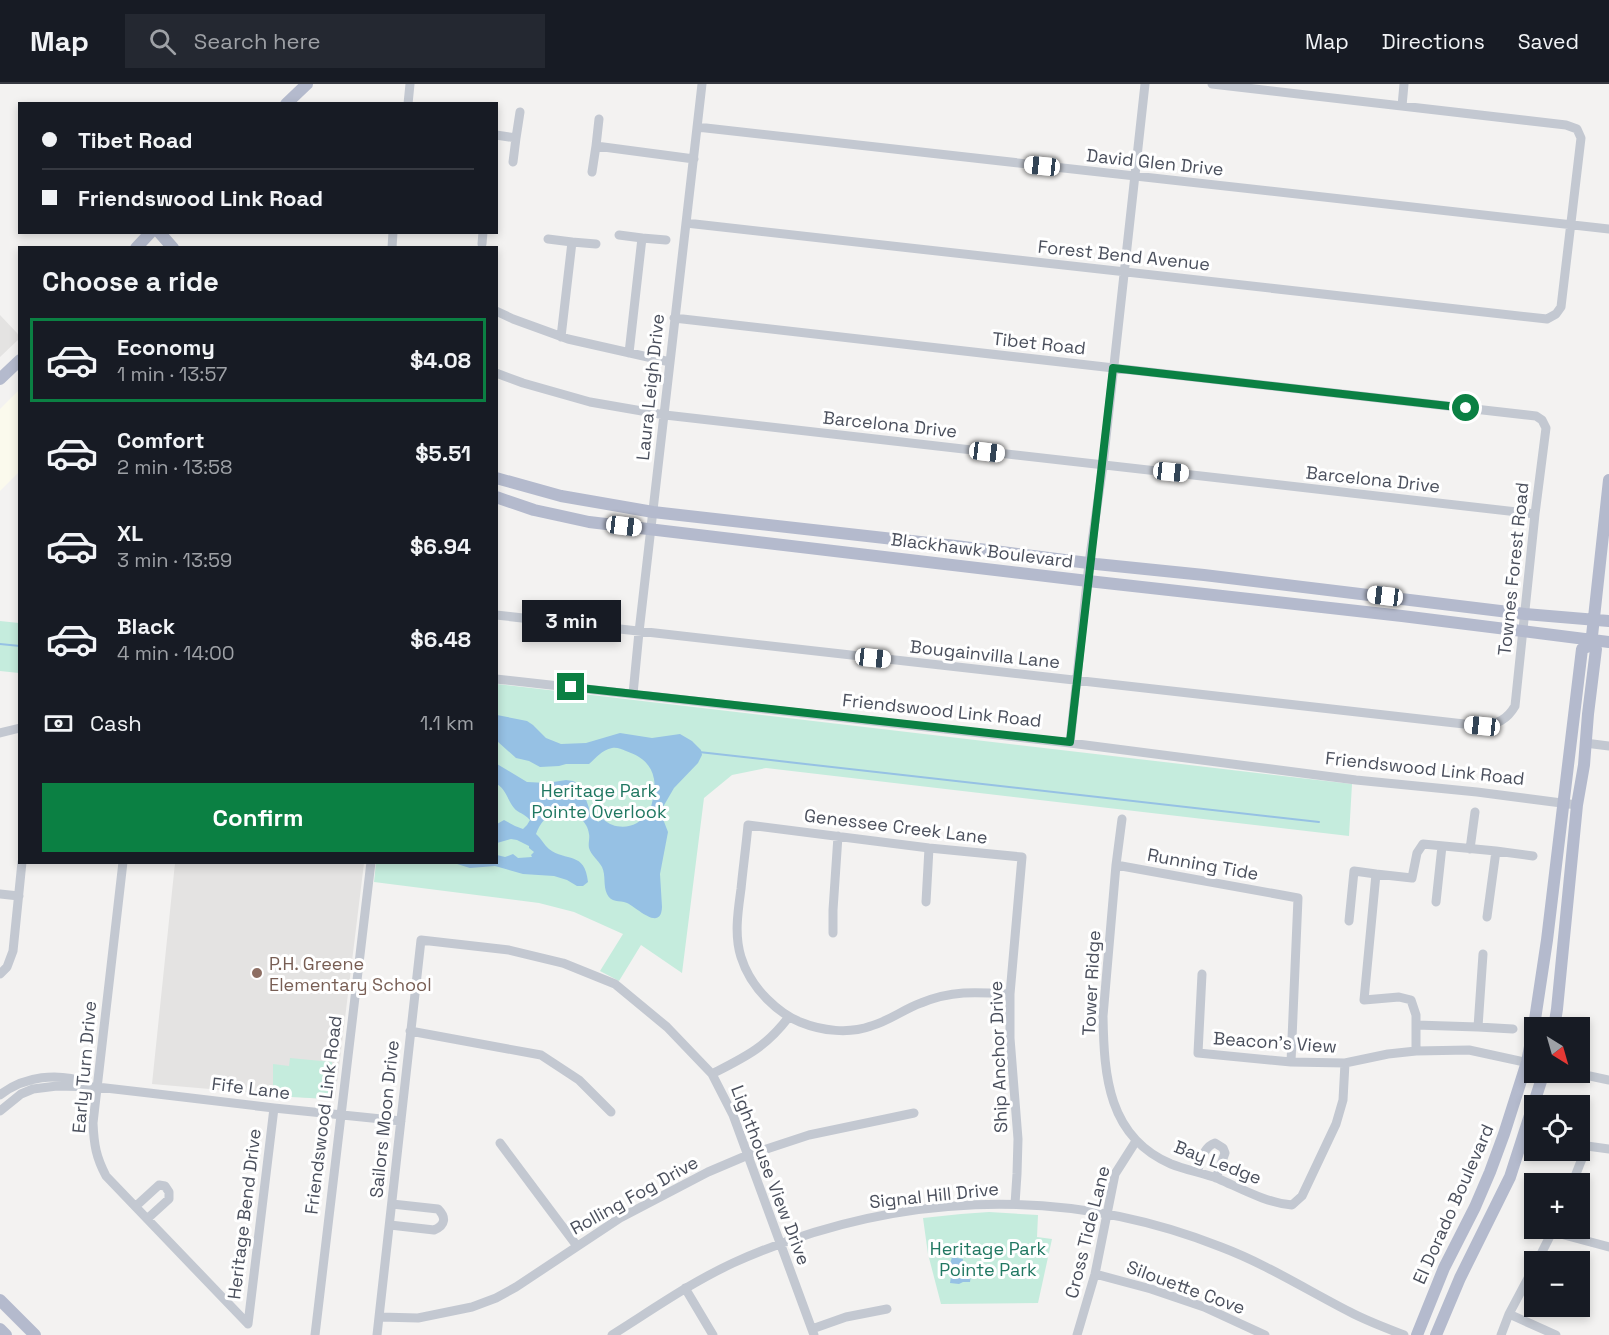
<!DOCTYPE html>
<html lang="en">
<head>
<meta charset="utf-8">
<style>
	:root { --surface:#171b24; --page:#242831; --text:#f1f3f6; --muted:#9ea1a6; --line:#363941; --accent:#0b8043 }
	body { margin:0; font-family:"Space Grotesk",sans-serif; background:var(--page); color:var(--text); height:100vh; display:flex; flex-direction:column; font-size:22px; white-space:nowrap }
	* { box-sizing:border-box; margin:0 }
	p { font-size:20px; color:var(--muted) }
	.icon { flex:none; width:33px; height:33px; fill:none; stroke:currentColor; stroke-width:2; stroke-linecap:round; stroke-linejoin:round }
	.map { position:relative; flex:1; overflow:hidden }
	.sheet { position:absolute; left:18px; top:162px; width:480px; height:618px; display:flex; flex-direction:column; background:var(--surface); border-radius:0px; box-shadow:0 3px 9px #0003 }
	.sheet>* { flex:none }
	.banner { position:absolute; left:18px; top:18px; width:480px; height:132px; border-radius:0px; box-shadow:0 3px 9px #0003; display:grid; align-content:center; height:132px; padding:0 24px; background:var(--surface) }
	.needle { width:39px; rotate:143deg }
	.tools { position:absolute; left:1524px; top:933px; display:grid; gap:12px }
	.tools a { display:grid; place-items:center; width:66px; height:66px; border-radius:0px; background:var(--surface); box-shadow:0 3px 9px #0003; font-size:30px }
	.end { position:absolute; width:27px; height:27px; margin:-14px; border:8px solid #0b8043; background:#fff; box-shadow:0 0 0 3px #fff }
	.from { border-radius:50% }
	.bubble { position:absolute; height:42px; border-radius:0px; background:var(--surface); box-shadow:0 3px 9px #0003; font-size:20px; font-weight:700; line-height:42px; text-align:center }
	.car { position:absolute; width:18px; height:36px; margin:-18px -9px; border-radius:8px; box-shadow:0 0 4px 2px #0007; background:linear-gradient(#fff 24%,#345 0 40%,#fff 0 76%,#345 0 86%,#fff 0) }
	.banner b { display:flex; align-items:center; gap:21px; height:57px; font-size:22px }
	.banner b+b { border-top:2px solid var(--line) }
	.banner i { width:15px; height:15px; background:var(--text) }
	ul { padding:0; list-style:none }
	li { display:flex; align-items:center; gap:18px; height:84px; margin:0 12px 9px; padding:0 12px; border:3px solid transparent; border-radius:0px }
	li div { flex:1 }
	li b { display:block; font-size:22px }
	li em { font-style:normal; font-weight:700 }
	li.active { border-color:var(--accent) }
	li>.icon { width:54px; height:54px; stroke-width:1.5 }
	h2 { padding:0 24px; font-size:27px; line-height:72px }
	.pay { display:flex; align-items:center; gap:15px; height:66px; padding:0 24px; font-size:22px }
	.pay p { margin-inline-start:auto }
	.cta { display:flex; gap:12px; margin-top:auto; padding:12px 24px }
	.cta a { flex:1; height:69px; border-radius:0px; background:var(--accent); color:#fff; font-size:24px; font-weight:700; line-height:69px; text-align:center }
	header { display:flex; align-items:center; gap:36px; box-sizing:border-box; height:84px; padding:0 30px; background:var(--surface); border-bottom:2px solid var(--line) }
	header strong { font-size:28px }
	nav { display:flex; gap:33px; margin-inline-start:auto; font-size:21px }
	.search { width:420px; height:54px; background:var(--page); display:flex; align-items:center; gap:15px; box-sizing:border-box; padding:0 21px; border-radius:0px; color:var(--muted); font-size:22px }
	.map>svg:first-child { display:block }
	.commercial { fill:#fbfaed }
	.education { fill:#e4e3e2 }
	.green { fill:#c5ecdd }
	.water { fill:#96c1e4 }
	.lines { fill:none; stroke-linecap:round; stroke-linejoin:round }
	.stream { stroke:#96c1e4; stroke-width:2 }
	.minor { stroke:#c3c8d1; stroke-width:9 }
	.major { stroke:#b4bacd; stroke-width:12 }
	.route { stroke:#0b8043; stroke-width:8 }
	.education-dot { fill:#8d6e63; stroke:#fff; stroke-width:2 }
	.labels { text-anchor:middle; dominant-baseline:central; stroke-width:6; stroke-linejoin:round; paint-order:stroke }
	.street-label { font-size:18px; fill:#4b505d; stroke:#fff }
	.park-label { font-size:18px; fill:#217862; stroke:#fff }
	.education-label { font-size:18px; fill:#785e54; stroke:#fff; text-anchor:start }
</style>
</head>
<body>
<header>
<strong>Map</strong>
<div class="search"><svg class="icon" aria-label="search" viewBox="0 0 24 24"><circle cx="10" cy="10" r="6"/><path d="M15 15l6 6"/></svg>Search here</div>
<nav><a>Map</a><a>Directions</a><a>Saved</a></nav>
</header>
<div class="map">
<svg width="1609" height="1251" viewBox="0 0 1609 1251">
	<rect width="100%" height="100%" fill="#f3f2f1"/>
	<path class="commercial" d="M 19,306 L 19,388 L 0,407 L 0,325 Z"/>
	<path class="education" d="M 0,231 L 17,249 L 20,254 L 0,273 Z
		M 175,779 L 364,779 L 335,1016 L 152,1000 Z"/>
	<path class="green" d="M 0,537 L 19,539 L 19,589 L 0,587 Z
		M 497,600 L 1352,700 L 1349,752 L 766,684 L 732,691 L 704,714 L 682,889 L 641,861 L 619,897 L 600,887 L 623,850 L 574,828 L 539,819 L 374,798 L 376,779 L 496,778 Z
		M 290,974 L 332,978 L 328,1015 L 273,1012 L 273,980 L 289,982 Z
		M 989,1128 L 1038,1131 L 1037,1153 L 1052,1155 L 1038,1219 L 941,1220 L 928,1170 L 923,1134 L 961,1130 Z"/>
	<path class="water" d="M 497,631 L 527,637 L 533,641 L 546,654 L 561,660 L 586,659 L 620,649 L 652,654 L 680,650 L 692,657 L 701,666 L 702,671 L 698,679 L 674,704 L 663,723 L 663,735 L 668,748 L 660,790 L 662,823 C 661,849 635,822 627,819 C 619,816 611,819 607,810 C 603,802 606,791 602,783 C 598,776 591,771 589,764 C 588,759 590,754 589,750 C 588,736 572,726 558,728 C 547,730 540,739 536,750 C 541,754 544,761 549,765 C 566,778 585,767 588,798 L 583,802 L 577,802 L 567,796 L 554,792 L 523,790 L 495,782 L 470,784 L 454,779 L 496,778 L 497,771 L 505,773 L 513,770 L 518,774 L 532,773 L 531,771 L 534,768 L 529,764 L 529,762 L 517,756 L 511,755 L 497,759 L 497,740 L 504,736 L 515,742 L 523,745 L 527,741 L 530,736 C 524,729 518,729 514,724 C 507,715 507,707 497,700 L 497,680 L 527,698 L 547,699 L 566,696 L 573,697 L 581,701 L 590,727 L 598,738 L 603,735 C 615,747 639,745 646,729 L 650,728 C 652,717 656,707 654,695 C 651,679 640,672 626,667 C 621,665 617,663 612,664 C 602,666 596,674 589,680 L 566,680 L 559,682 L 540,683 L 529,677 L 516,674 L 497,657 Z
		M 952,1173 L 963,1175 L 961,1186 L 964,1190 L 971,1191 L 970,1198 L 963,1198 L 959,1200 L 950,1199 L 953,1181 L 950,1180 Z"/>
	<g class="lines">
		<path class="stream" d="M 0,560 L 20,562
			M 699,668 L 1319,738"/>
		<path class="minor" d="M 408,20 L 410,0
			M 1402,22 L 1404,0
			M 599,35 L 596,62 L 694,75
			M 697,43 L 1609,145
			M 496,51 L 516,54 L 513,78
			M 516,54 L 520,28
			M 592,88 L 596,62
			M 686,139 L 1547,235 L 1556,230 L 1561,223 L 1581,54 L 1577,45 L 1566,41 L 1212,0
			M 619,151 L 642,154
			M 548,155 L 572,158
			M 482,160 L 483,148
			M 392,164 L 393,148
			M 496,227 L 513,235 L 568,255 L 670,278
			M 561,253 L 572,158 L 596,160
			M 629,269 L 642,154 L 666,156
			M 496,289 L 523,299 L 590,318 L 665,331 L 1535,430
			M 496,531 L 1482,642 C 1497,640 1507,636 1515,622 L 1535,430 L 1546,344 L 1542,336 L 1536,332 L 674,234
			M 496,595 L 1070,659 L 1356,696 L 1477,708 L 1577,721
			M 633,610 L 639,548 L 702,0
			M 0,649 L 20,644
			M 1070,659 L 1089,479 L 1103,381 L 1145,0
			M 1585,659 L 1609,662
			M 1122,735 L 1116,781 L 1103,932 C 1104,992 1108,1053 1171,1080 C 1186,1086 1203,1089 1219,1095 C 1242,1105 1267,1119 1292,1121 L 1302,1112 L 1336,1040 L 1343,1016 L 1345,979
			M 1470,765 L 1475,728
			M 123,778 L 93,1039 C 94,1061 96,1073 106,1092 L 248,1240
			M 1116,781 L 1298,814 L 1291,978
			M 0,810 L 19,812
			M 926,818 L 929,764
			M 1436,818 L 1442,762
			M 1487,833 L 1496,767 L 1533,772
			M 1349,837 L 1354,787 L 1376,790
			M 833,849 L 833,826 L 838,752
			M 0,890 L 7,883 L 13,867 L 22,778
			M 1202,890 L 1198,969 L 1291,978 L 1345,979 L 1388,970 L 1416,967 L 1469,966 L 1534,980
			M 1010,910 C 977,908 952,906 921,919 C 904,925 889,937 871,942 C 849,950 822,947 800,938 C 787,933 777,925 767,915 C 755,903 746,889 741,873 C 734,851 738,827 741,805 C 743,784 746,763 748,741 L 929,764 L 1022,773 L 1010,910 L 1010,954 L 1018,1055 L 1017,1090 L 1015,1120
			M 1416,941 L 1478,943 L 1483,870
			M 1478,943 L 1513,945
			M 410,947 L 541,971 L 579,996 L 611,1028
			M 1416,967 L 1416,931 L 1411,916 L 1399,913 L 1364,916 L 1376,790 L 1412,794 L 1417,769 L 1423,760 L 1496,767
			M 1571,988 L 1609,996
			M 712,990 C 745,973 765,964 788,934
			M 0,1011 C 24,992 58,988 87,999
			M 0,1027 L 21,1010 L 33,1005 L 57,1002 L 97,1003 L 149,1009 L 274,1024 L 401,1037
			M 500,1059 L 577,1162
			M 1197,1088 C 1201,1078 1203,1063 1215,1059 L 1223,1064 L 1225,1069 L 1216,1094
			M 1572,1100 L 1587,1062 L 1609,1065
			M 136,1122 L 159,1101 L 165,1102 L 169,1108 L 169,1115 L 147,1135
			M 390,1141 L 434,1146 C 446,1141 446,1133 438,1125 L 392,1120
			M 1553,1148 L 1609,1163
			M 1537,1178 L 1554,1144
			M 1095,1190 L 1151,1205 L 1204,1223 L 1265,1251
			M 685,1204 L 713,1251
			M 1509,1230 L 1556,1251
			M 380,1233 L 418,1234 L 472,1223 L 496,1214 L 516,1203 L 620,1134 L 708,1088 L 748,1071 L 809,1051 L 914,1029
			M 248,1240 L 274,1024
			M 812,1245 L 846,1233 L 887,1225
			M 315,1251 L 371,778
			M 377,1251 L 421,856 L 509,866 L 563,879 L 615,900 L 667,943 L 712,990 L 733,1031 L 814,1251
			M 612,1251 C 652,1226 690,1199 733,1179 C 889,1109 1060,1099 1221,1163 C 1266,1180 1307,1206 1350,1228 C 1367,1237 1386,1244 1404,1251
			M 1077,1251 L 1095,1190 L 1115,1090 L 1136,1057
			M 1501,1251 L 1509,1230 L 1534,1183"/>
		<path class="major" d="M 286,20 L 307,0
			M 159,148 L 173,164
			M 136,164 L 151,148
			M 0,295 L 20,276
			M 496,394 L 561,412 L 653,428 L 956,462 L 1096,480 L 1204,491 L 1525,530 L 1609,537
			M 496,413 L 534,426 L 589,438 L 1088,497 L 1402,532 L 1609,558
			M 1554,944 L 1557,925 L 1577,721 L 1584,681 L 1588,630 L 1596,565 L 1591,561 L 1609,396
			M 0,1216 L 35,1251
			M 0,1245 L 6,1251
			M 1417,1251 L 1444,1184 L 1475,1123 L 1490,1088 L 1504,1050 L 1527,978 L 1534,942 L 1547,856 L 1582,565 L 1591,561 L 1591,556
			M 1436,1251 L 1460,1194 L 1510,1093 L 1544,988"/>
	</g>
	<g class="lines">
		<path class="route" d="M 571,603 L 1070,658 L 1113,284 L 1466,324"/>
	</g>
	<circle class="education-dot" cx="257" cy="889" r="6"/>
	<g class="labels">
		<g class="street-label">
			<text transform="translate(1155 78) rotate(6)">David Glen Drive</text>
			<text transform="translate(1124 171) rotate(6)">Forest Bend Avenue</text>
			<text transform="translate(1039 259) rotate(6)">Tibet Road</text>
			<text transform="translate(650 303) rotate(-84)">Laura Leigh Drive</text>
			<text transform="translate(890 340) rotate(6)">Barcelona Drive</text>
			<text transform="translate(1373 395) rotate(6)">Barcelona Drive</text>
			<text transform="translate(982 466) rotate(7)">Blackhawk Boulevard</text>
			<text transform="translate(1513 485) rotate(-84)">Townes Forest Road</text>
			<text transform="translate(985 570) rotate(6)">Bougainvilla Lane</text>
			<text transform="translate(942 626) rotate(6)">Friendswood Link Road</text>
			<text transform="translate(1425 684) rotate(6)">Friendswood Link Road</text>
			<text transform="translate(896 742) rotate(7)">Genessee Creek Lane</text>
			<text transform="translate(1203 780) rotate(10)">Running Tide</text>
			<text transform="translate(1091 899) rotate(-87)">Tower Ridge</text>
			<text transform="translate(1275 958) rotate(4)">Beacon's View</text>
			<text transform="translate(998 973) rotate(-92)">Ship Anchor Drive</text>
			<text transform="translate(84 983) rotate(-85)">Early Turn Drive</text>
			<text transform="translate(251 1004) rotate(7)">Fife Lane</text>
			<text transform="translate(323 1031) rotate(-83)">Friendswood Link Road</text>
			<text transform="translate(384 1035) rotate(-84)">Sailors Moon Drive</text>
			<text transform="translate(1218 1078) rotate(21)">Bay Ledge</text>
			<text transform="translate(771 1091) rotate(69)">Lighthouse View Drive</text>
			<text transform="translate(634 1111) rotate(-29)">Rolling Fog Drive</text>
			<text transform="translate(934 1111) rotate(-6)">Signal Hill Drive</text>
			<text transform="translate(1453 1120) rotate(-66)">El Dorado Boulevard</text>
			<text transform="translate(244 1130) rotate(-83)">Heritage Bend Drive</text>
			<text transform="translate(1087 1148) rotate(-76)">Cross Tide Lane</text>
			<text transform="translate(1186 1203) rotate(20)">Silouette Cove</text>
		</g>
		<g class="park-label">
			<text x="599" y="706">Heritage Park<tspan x="599" dy="21">Pointe Overlook</tspan></text>
			<text x="988" y="1164">Heritage Park<tspan x="988" dy="21">Pointe Park</tspan></text>
		</g>
		<g class="education-label">
			<text x="269" y="879">P.H. Greene<tspan x="269" dy="21">Elementary School</tspan></text>
		</g>
	</g>
</svg>
<div class="tools">
<a><svg class="needle" viewBox="-14 -14 28 28"><path d="M0-13l5 13h-10z" fill="#e53935"/><path d="M0 13l5-13h-10z" fill="#9ea1a6"/></svg></a>
<a><svg class="icon" aria-label="locate" viewBox="0 0 24 24"><circle cx="12" cy="12" r="6"/><path d="M12 2v4M12 18v4M2 12h4M18 12h4"/></svg></a>
<a>+</a>
<a>−</a>
</div>
<i class="end from" style="left:1466px;top:324px"></i>
<i class="end" style="left:571px;top:603px"></i>
<div class="bubble" style="left:522px;top:516px;width:99px">3 min</div>
<i class="car" style="left:1042px;top:82px;rotate:276deg"></i>
<i class="car" style="left:987px;top:368px;rotate:97deg"></i>
<i class="car" style="left:1171px;top:388px;rotate:96deg"></i>
<i class="car" style="left:624px;top:442px;rotate:97deg"></i>
<i class="car" style="left:1385px;top:512px;rotate:277deg"></i>
<i class="car" style="left:873px;top:574px;rotate:96deg"></i>
<i class="car" style="left:1482px;top:642px;rotate:276deg"></i>
<div class="banner">
<b><i class="from"></i>Tibet Road</b>
<b><i></i>Friendswood Link Road</b>
</div>
<section class="sheet">
<h2>Choose a ride</h2>
<ul>
<li class="active"><svg class="icon" aria-label="car" viewBox="0 0 24 24"><path d="M5 17H2v-5l4-1 3-4h7l3 4 3 1v5h-3M9 17h6M6 11h13"/><circle cx="7" cy="17" r="2"/><circle cx="17" cy="17" r="2"/></svg><div><b>Economy</b><p>1 min · 13:57</p></div><em>$4.08</em></li>
<li><svg class="icon" aria-label="car" viewBox="0 0 24 24"><path d="M5 17H2v-5l4-1 3-4h7l3 4 3 1v5h-3M9 17h6M6 11h13"/><circle cx="7" cy="17" r="2"/><circle cx="17" cy="17" r="2"/></svg><div><b>Comfort</b><p>2 min · 13:58</p></div><em>$5.51</em></li>
<li><svg class="icon" aria-label="car" viewBox="0 0 24 24"><path d="M5 17H2v-5l4-1 3-4h7l3 4 3 1v5h-3M9 17h6M6 11h13"/><circle cx="7" cy="17" r="2"/><circle cx="17" cy="17" r="2"/></svg><div><b>XL</b><p>3 min · 13:59</p></div><em>$6.94</em></li>
<li><svg class="icon" aria-label="car" viewBox="0 0 24 24"><path d="M5 17H2v-5l4-1 3-4h7l3 4 3 1v5h-3M9 17h6M6 11h13"/><circle cx="7" cy="17" r="2"/><circle cx="17" cy="17" r="2"/></svg><div><b>Black</b><p>4 min · 14:00</p></div><em>$6.48</em></li>
</ul>
<div class="pay"><svg class="icon" aria-label="cash" viewBox="0 0 24 24"><path d="M3 7h18v10H3z"/><circle cx="12" cy="12" r="2"/></svg>Cash<p>1.1 km</p></div>
<div class="cta"><a>Confirm</a></div>
</section>
</div>
</body>
</html>
